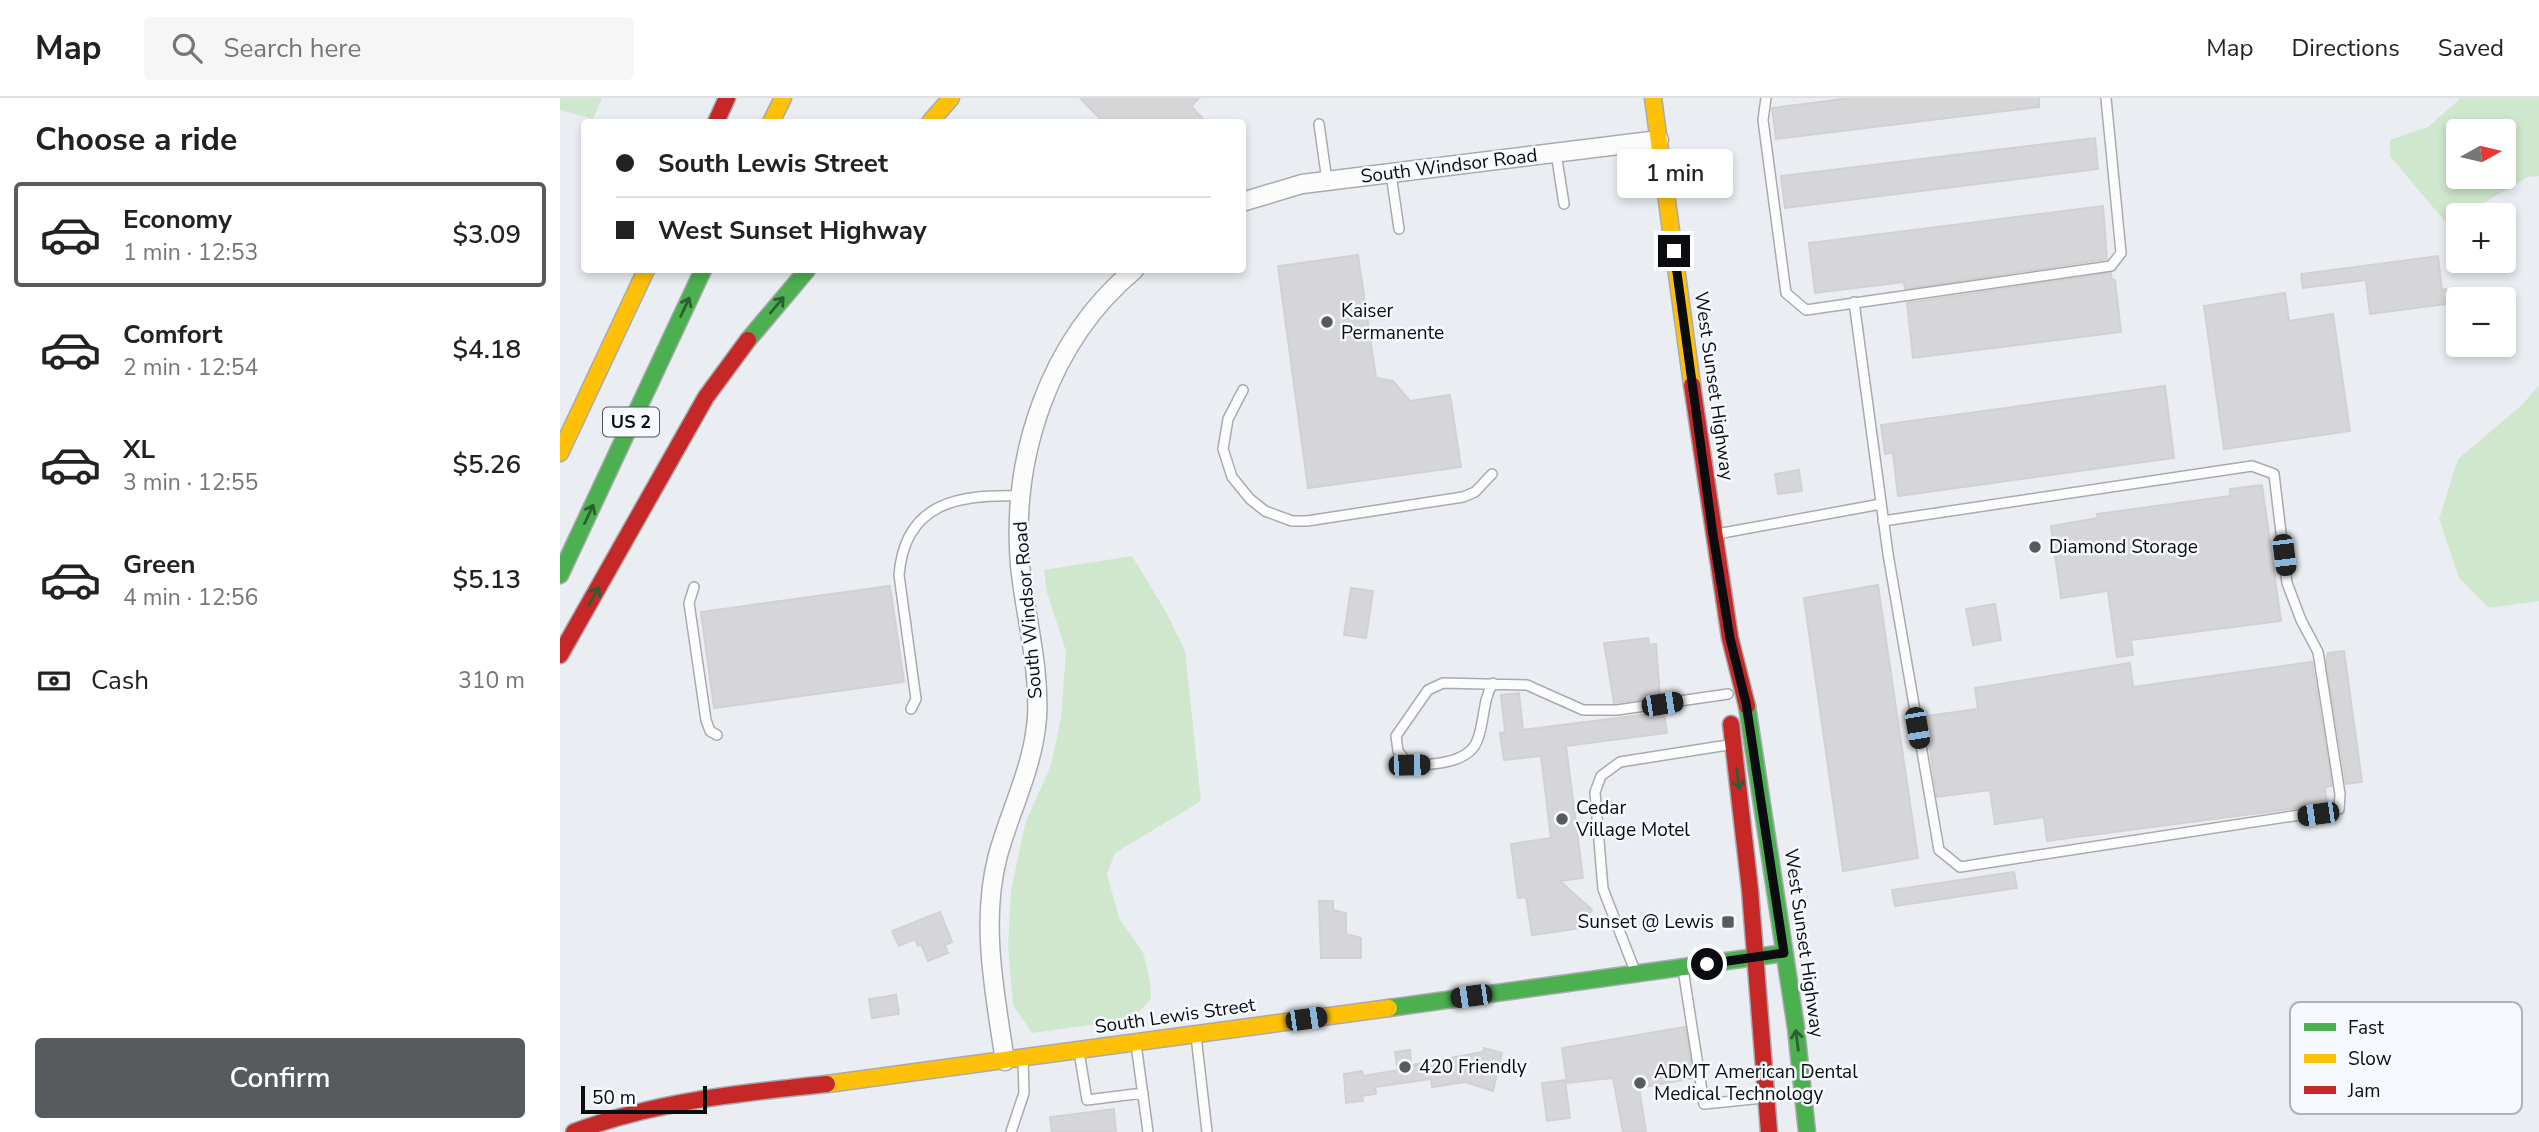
<!DOCTYPE html>
<html lang="en">
<head>
<meta charset="utf-8">
<style>
	:root { --surface:#fff; --page:#f6f6f6; --text:#222; --muted:#767676; --line:#e0e0e0; --accent:#585b5e }
	body { margin:0; font-family:"Nunito Sans",sans-serif; background:var(--page); color:var(--text); height:100vh; display:flex; flex-direction:column; font-size:26px; white-space:nowrap }
	* { box-sizing:border-box; margin:0 }
	p { font-size:23px; color:var(--muted) }
	.icon { flex:none; width:38px; height:38px; fill:none; stroke:currentColor; stroke-width:2; stroke-linecap:round; stroke-linejoin:round }
	.map { position:relative; flex:1; overflow:hidden }
	.sheet { display:flex; flex-direction:column; background:var(--surface); width:560px }
	.sheet>* { flex:none }
	.hud { position:absolute; left:21px; top:21px; width:665px; height:154px; border-radius:7px; box-shadow:0 4px 10px #0003; display:grid; align-content:center; height:154px; padding:0 35px; background:var(--surface) }
	.needle { width:46px; rotate:82deg }
	.controls { position:absolute; left:1886px; top:21px; display:grid; gap:14px }
	.controls a { display:grid; place-items:center; width:70px; height:70px; border-radius:7px; background:var(--surface); box-shadow:0 4px 10px #0003; font-size:35px }
	.scale { position:absolute; left:21px; bottom:18px; width:126px; box-sizing:border-box; padding-left:7px; border:4px solid #0a0c0f; border-top:0; font-size:19px; line-height:24px; white-space:nowrap; color:#0a0c0f; -webkit-text-stroke:5px #f6faff; paint-order:stroke }
	.end { position:absolute; width:32px; height:32px; margin:-16px; border:9px solid #0a0c0f; background:#fff; box-shadow:0 0 0 4px #fff }
	.from { border-radius:50% }
	.bubble { position:absolute; height:49px; border-radius:7px; background:var(--surface); box-shadow:0 4px 10px #0003; font-size:23px; font-weight:600; line-height:49px; text-align:center }
	.car { position:absolute; width:21px; height:42px; margin:-21px -10px; border-radius:9px; box-shadow:0 0 5px 2px #0007; background:linear-gradient(#222 24%,#8ab4d8 0 40%,#222 0 76%,#8ab4d8 0 86%,#222 0) }
	.hud b { display:flex; align-items:center; gap:24px; height:66px; font-size:26px }
	.hud b+b { border-top:2px solid var(--line) }
	.hud i { width:18px; height:18px; background:var(--text) }
	ul { padding:0; list-style:none }
	li { display:flex; align-items:center; gap:21px; height:105px; margin:0 14px 10px; padding:0 21px; border:4px solid transparent; border-radius:7px }
	li div { flex:1 }
	li b { display:block; font-size:26px }
	li em { font-style:normal; font-weight:600 }
	li.selected { border-color:var(--accent) }
	li>.icon { width:63px; height:63px; stroke-width:1.5 }
	h2 { padding:0 35px; font-size:32px; line-height:84px }
	.pay { display:flex; align-items:center; gap:18px; height:77px; padding:0 35px; font-size:26px }
	.pay p { margin-inline-start:auto }
	.action { display:flex; gap:14px; margin-top:auto; padding:14px 35px }
	.action a { flex:1; height:80px; border-radius:7px; background:var(--accent); color:#fff; font-size:28px; font-weight:600; line-height:80px; text-align:center }
	header { display:flex; align-items:center; gap:42px; box-sizing:border-box; height:98px; padding:0 35px; background:var(--surface); border-bottom:2px solid var(--line) }
	header strong { font-size:33px }
	nav { display:flex; gap:38px; margin-inline-start:auto; font-size:24px }
	.search { width:490px; height:63px; background:var(--page); display:flex; align-items:center; gap:18px; box-sizing:border-box; padding:0 24px; border-radius:7px; color:var(--muted); font-size:26px }
	main { display:flex; flex:1; min-height:0 }
	.map>svg:first-child { display:block }
	.green { fill:#cfe7cc; fill-rule:evenodd }
	.building { fill:#d6d6d8; stroke:#d1d1d4; stroke-width:2 }
	.lines { fill:none; stroke-linecap:round; stroke-linejoin:round }
	.lane-casing { stroke:#a8abae; stroke-width:12 }
	.street-casing { stroke:#a8abae; stroke-width:21 }
	.fast-casing { stroke:#a8abae; stroke-width:19 }
	.slow-casing { stroke:#a8abae; stroke-width:19 }
	.jam-casing { stroke:#a8abae; stroke-width:19 }
	.lane { stroke:#fcfcfd; stroke-width:9 }
	.street { stroke:#fcfcfd; stroke-width:18 }
	.fast { stroke:#4caf50; stroke-width:16 }
	.slow { stroke:#ffc107; stroke-width:16 }
	.jam { stroke:#c62828; stroke-width:16 }
	.oneway { stroke:#2b5e30 }
	.route { stroke:#0a0c0f; stroke-width:9 }
	.poi-dot { fill:#585b5e; stroke:#f6faff; stroke-width:2.5 }
	.labels { text-anchor:middle; dominant-baseline:central; stroke-width:5; stroke-linejoin:round; paint-order:stroke }
	.shield { fill:#f6faff; stroke:#515357; stroke-width:2 }
	.shield-label { font-size:18px; font-weight:bold; fill:#0a0c0f }
	.street-label { font-size:19px; fill:#0a0c0f; stroke:#f6faff }
	.poi-label { font-size:19px; fill:#0a0c0f; stroke:#f6faff; text-anchor:start }
	.key { fill:#f6faff; stroke:#afb3b7; stroke-width:2 }
	.key-label { font-size:19px; fill:#0a0c0f }
</style>
</head>
<body>
<header>
<strong>Map</strong>
<div class="search"><svg class="icon" aria-label="search" viewBox="0 0 24 24"><circle cx="10" cy="10" r="6"/><path d="M15 15l6 6"/></svg>Search here</div>
<nav><a>Map</a><a>Directions</a><a>Saved</a></nav>
</header>
<main>
<section class="sheet">
<h2>Choose a ride</h2>
<ul>
<li class="selected"><svg class="icon" aria-label="car" viewBox="0 0 24 24"><path d="M5 17H2v-5l4-1 3-4h7l3 4 3 1v5h-3M9 17h6M6 11h13"/><circle cx="7" cy="17" r="2"/><circle cx="17" cy="17" r="2"/></svg><div><b>Economy</b><p>1 min · 12:53</p></div><em>$3.09</em></li>
<li><svg class="icon" aria-label="car" viewBox="0 0 24 24"><path d="M5 17H2v-5l4-1 3-4h7l3 4 3 1v5h-3M9 17h6M6 11h13"/><circle cx="7" cy="17" r="2"/><circle cx="17" cy="17" r="2"/></svg><div><b>Comfort</b><p>2 min · 12:54</p></div><em>$4.18</em></li>
<li><svg class="icon" aria-label="car" viewBox="0 0 24 24"><path d="M5 17H2v-5l4-1 3-4h7l3 4 3 1v5h-3M9 17h6M6 11h13"/><circle cx="7" cy="17" r="2"/><circle cx="17" cy="17" r="2"/></svg><div><b>XL</b><p>3 min · 12:55</p></div><em>$5.26</em></li>
<li><svg class="icon" aria-label="car" viewBox="0 0 24 24"><path d="M5 17H2v-5l4-1 3-4h7l3 4 3 1v5h-3M9 17h6M6 11h13"/><circle cx="7" cy="17" r="2"/><circle cx="17" cy="17" r="2"/></svg><div><b>Green</b><p>4 min · 12:56</p></div><em>$5.13</em></li>
</ul>
<div class="pay"><svg class="icon" aria-label="cash" viewBox="0 0 24 24"><path d="M3 7h18v10H3z"/><circle cx="12" cy="12" r="2"/></svg>Cash<p>310 m</p></div>
<div class="action"><a>Confirm</a></div>
</section>
<div class="map">
<svg width="1979" height="1034" viewBox="0 0 1979 1034">
	<rect width="100%" height="100%" fill="#eaeef2"/>
	<path class="green" d="M 0,0 L 42,0 L 33,21 L 0,12 Z
		M 1901,0 L 1979,0 L 1979,78 L 1968,79 L 1887,126 L 1830,58 L 1830,42 L 1868,29 ZM 1944,33 L 1944,79 L 1899,79 L 1899,33 Z
		M 1979,287 L 1979,503 L 1929,510 L 1899,480 L 1879,421 L 1898,361 L 1962,307 Z
		M 572,458 L 606,514 L 625,553 L 641,703 L 555,755 L 547,776 L 559,820 L 583,854 L 590,883 L 591,901 L 572,921 L 472,935 L 453,907 L 448,847 L 451,793 L 465,726 L 491,667 L 501,620 L 506,553 L 487,495 L 484,472 Z"/>
	<path class="building" d="M 520,0 L 639,0 L 631,8 L 646,24 L 543,24 Z
		M 1291,0 L 1479,0 L 1479,9 L 1216,41 L 1212,10 Z
		M 1535,40 L 1538,71 L 1225,110 L 1221,78 Z
		M 1543,108 L 1547,161 L 1345,191 L 1344,184 L 1255,195 L 1249,145 Z
		M 798,157 L 816,280 L 833,283 L 850,303 L 890,297 L 901,369 L 748,390 L 718,168 Z
		M 1878,158 L 1882,192 L 1886,191 L 1887,206 L 1810,216 L 1806,182 L 1743,190 L 1741,176 Z
		M 1551,175 L 1552,182 L 1555,182 L 1561,234 L 1353,260 L 1347,205 Z
		M 1725,195 L 1729,223 L 1773,216 L 1790,333 L 1664,351 L 1644,208 Z
		M 1605,288 L 1614,360 L 1338,398 L 1333,355 L 1325,356 L 1321,327 Z
		M 1239,372 L 1242,393 L 1218,396 L 1215,376 Z
		M 1702,387 L 1721,523 L 1571,542 L 1573,557 L 1557,559 L 1548,493 L 1501,500 L 1491,428 L 1538,420 L 1537,416 L 1670,398 L 1670,391 Z
		M 1318,487 L 1358,760 L 1283,773 L 1244,500 Z
		M 330,488 L 344,584 L 154,610 L 141,514 Z
		M 791,490 L 813,493 L 806,540 L 784,537 Z
		M 1435,506 L 1441,542 L 1413,547 L 1406,511 Z
		M 1088,540 L 1089,547 L 1096,546 L 1100,599 L 1054,605 L 1044,545 Z
		M 1784,553 L 1802,684 L 1786,686 L 1766,562 L 1768,555 Z
		M 1752,564 L 1772,688 L 1765,689 L 1767,706 L 1487,743 L 1484,719 L 1435,726 L 1430,692 L 1377,699 L 1365,618 L 1418,611 L 1415,590 L 1570,565 L 1573,589 Z
		M 959,595 L 963,632 L 1104,614 L 1107,635 L 1006,648 L 1023,780 L 1000,783 L 1032,812 L 1021,830 L 972,837 L 966,799 L 958,800 L 951,746 L 991,740 L 981,658 L 944,662 L 940,635 L 945,634 L 941,597 Z
		M 1454,774 L 1457,790 L 1335,808 L 1332,792 Z
		M 759,803 L 773,803 L 773,812 L 786,815 L 786,836 L 801,840 L 801,860 L 761,860 Z
		M 380,814 L 392,844 L 385,847 L 388,855 L 368,863 L 361,846 L 358,848 L 355,841 L 339,848 L 332,833 Z
		M 336,897 L 339,916 L 312,920 L 309,901 Z
		M 1125,929 L 1133,980 L 1079,990 L 1086,1034 L 1063,1034 L 1053,980 L 1007,985 L 1002,950 Z
		M 924,950 L 942,955 L 933,993 L 905,984 L 872,989 L 871,981 L 815,989 L 816,996 L 802,998 L 803,1003 L 786,1005 L 784,976 L 802,973 L 803,978 L 838,972 L 835,954 L 850,952 L 851,967 L 923,954 Z
		M 1005,982 L 1010,1020 L 987,1023 L 982,985 Z
		M 554,1011 L 556,1034 L 492,1034 L 490,1019 Z"/>
	<g class="lines">
		<defs>
			<path id="lane" d="M 1206,0 L 1203,22 L 1226,195 L 1246,212 L 1551,168 L 1561,155 L 1546,0
				M 759,26 L 767,83
				M 996,55 L 1004,106
				M 831,76 L 839,131
				M 1294,204 L 1328,456 L 1379,752 L 1400,769 L 1779,711 L 1780,696 L 1758,554 L 1741,522 L 1727,485 L 1714,376 L 1692,368 L 1323,423
				M 683,292 L 668,321 L 663,351 L 672,379 L 690,401 L 705,413 L 732,423 L 747,423 L 903,399 L 915,394 L 932,376
				M 1157,436 L 1321,406
				M 134,489 L 129,505 L 146,622 L 150,633 L 157,637
				M 933,585 C 922,603 925,624 917,643 C 908,666 870,667 849,667 L 838,653 L 836,638 L 868,592 L 883,585 L 967,587 L 1023,612 L 1057,612 L 1168,596
				M 351,611 L 356,601 L 339,477 C 345,404 399,396 460,398
				M 1123,871 L 1144,1006 L 1203,1000
				M 1075,873 L 1043,791 L 1035,694 L 1041,678 L 1060,664 L 1168,647
				M 636,938 L 647,1034
				M 576,946 L 588,1034
				M 519,954 L 527,1002 L 583,995
				M 451,1034 L 464,995 L 463,962"/>
			<path id="street" d="M 682,104 L 742,86 L 1099,42
				M 445,963 C 435,896 420,824 438,757 C 451,710 473,670 477,620 C 480,568 465,518 460,467 C 451,358 489,243 574,172"/>
			<path id="fast" d="M 188,242 L 247,172
				M 0,477 L 143,172
				M 1187,608 L 1236,930 L 1247,1034
				M 829,910 L 1224,855"/>
			<path id="slow" d="M 1093,0 L 1132,287
				M 211,24 L 223,0
				M 370,24 L 391,0
				M 0,355 L 86,172
				M 267,986 L 829,910"/>
			<path id="jam" d="M 156,24 L 167,0
				M 1132,287 L 1170,540 L 1187,608
				M 0,557 L 146,299 L 188,242
				M 1171,626 L 1190,792 L 1209,1034
				M 14,1034 C 96,1003 180,995 267,986"/>
		</defs>
		<use href="#lane" class="lane-casing"/>
		<use href="#street" class="street-casing"/>
		<use href="#fast" class="fast-casing"/>
		<use href="#slow" class="slow-casing"/>
		<use href="#jam" class="jam-casing"/>
		<use href="#lane" class="lane"/>
		<use href="#street" class="street"/>
		<use href="#fast" class="fast"/>
		<use href="#slow" class="slow"/>
		<use href="#jam" class="jam"/>
	</g>
	<defs><path id="oneway-shaft" d="M-6 0H5M1.5-3L5.5 0L1.5 3" fill="none" stroke-width="1.6" stroke-linecap="round" stroke-linejoin="round" transform="scale(1.75)"/></defs>
	<g class="oneway">
		<use href="#oneway-shaft" transform="translate(217 207) rotate(-50)"/>
		<use href="#oneway-shaft" transform="translate(125 209) rotate(-65)"/>
		<use href="#oneway-shaft" transform="translate(29 416) rotate(-65)"/>
		<use href="#oneway-shaft" transform="translate(34 498) rotate(-60)"/>
		<use href="#oneway-shaft" transform="translate(1178 681) rotate(83)"/>
		<use href="#oneway-shaft" transform="translate(1237 942) rotate(-97)"/>
	</g>
	<g class="lines">
		<path class="route" d="M 1114,153 L 1153,437 L 1170,540 L 1186,605 L 1224,855 L 1147,866"/>
	</g>
	<g class="poi-dot">
		<circle cx="767" cy="224" r="7"/>
		<circle cx="1475" cy="449" r="7"/>
		<circle cx="1002" cy="721" r="7"/>
		<rect x="1161" y="817" width="14" height="14" rx="3.5"/>
		<circle cx="845" cy="969" r="7"/>
		<circle cx="1080" cy="985" r="7"/>
	</g>
	<g class="labels">
		<rect class="shield" x="43" y="309.5" width="56" height="29" rx="5"/>
		<g class="shield-label">
			<text x="71" y="324">US 2</text>
		</g>
		<g class="street-label">
			<text transform="translate(889 68) rotate(-7)">South Windsor Road</text>
			<text transform="translate(1154 288) rotate(82)">West Sunset Highway</text>
			<text transform="translate(468 512) rotate(-95)">South Windsor Road</text>
			<text transform="translate(1244 845) rotate(82)">West Sunset Highway</text>
			<text transform="translate(615 918) rotate(-8)">South Lewis Street</text>
		</g>
		<g class="poi-label">
			<text x="781" y="213">Kaiser<tspan x="781" dy="22">Permanente</tspan></text>
			<text x="1489" y="449">Diamond Storage</text>
			<text x="1016" y="710">Cedar<tspan x="1016" dy="22">Village Motel</tspan></text>
			<text x="1154" y="824" text-anchor="end">Sunset @ Lewis</text>
			<text x="859" y="969">420 Friendly</text>
			<text x="1094" y="974">ADMT American Dental<tspan x="1094" dy="22">Medical Technology</tspan></text>
		</g>
	</g>
	<rect x="1730" y="904" width="232" height="112" rx="10" class="key"/>
	<rect x="1744" y="925" width="32" height="8" fill="#4caf50"/>
	<rect x="1744" y="956" width="32" height="9" fill="#ffc107"/>
	<rect x="1744" y="988" width="32" height="8" fill="#c62828"/>
	<g class="key-label">
		<text x="1788" y="936">Fast</text>
		<text x="1788" y="967">Slow</text>
		<text x="1788" y="999">Jam</text>
	</g>
</svg>
<div class="controls">
<a><svg class="needle" viewBox="-14 -14 28 28"><path d="M0-13l5 13h-10z" fill="#e53935"/><path d="M0 13l5-13h-10z" fill="#767676"/></svg></a>
<a>+</a>
<a>−</a>
</div>
<div class="scale">50 m</div>
<i class="end from" style="left:1147px;top:866px"></i>
<i class="end" style="left:1114px;top:153px"></i>
<div class="bubble" style="left:1057px;top:51px;width:116px">1 min</div>
<i class="car" style="left:1724px;top:457px;rotate:173deg"></i>
<i class="car" style="left:1102px;top:606px;rotate:81deg"></i>
<i class="car" style="left:1357px;top:630px;rotate:170deg"></i>
<i class="car" style="left:849px;top:667px;rotate:89deg"></i>
<i class="car" style="left:1758px;top:716px;rotate:262deg"></i>
<i class="car" style="left:911px;top:898px;rotate:262deg"></i>
<i class="car" style="left:746px;top:921px;rotate:82deg"></i>
<div class="hud">
<b><i class="from"></i>South Lewis Street</b>
<b><i></i>West Sunset Highway</b>
</div>
</div>
</main>
</body>
</html>
